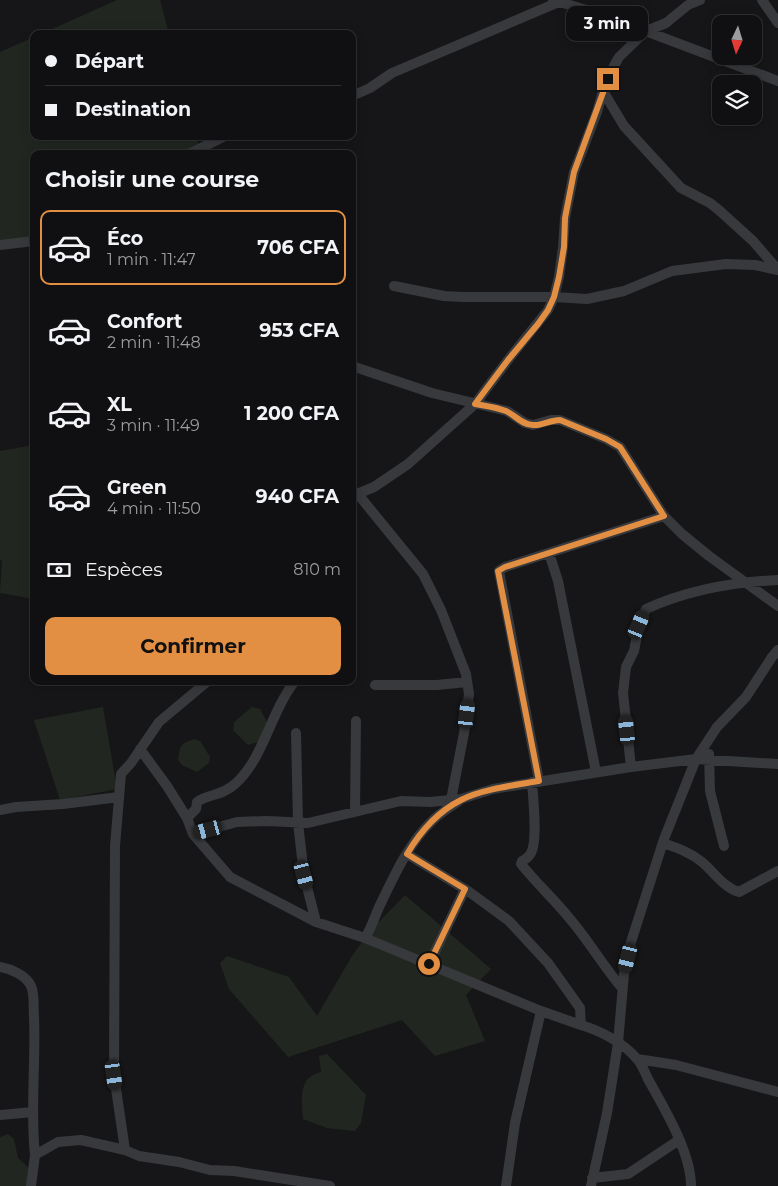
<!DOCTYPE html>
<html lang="fr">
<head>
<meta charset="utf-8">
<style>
	:root { --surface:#101012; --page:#1e1e20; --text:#f1f3f6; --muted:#9c9d9f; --line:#303032; --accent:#e38f43 }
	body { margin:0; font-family:Montserrat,sans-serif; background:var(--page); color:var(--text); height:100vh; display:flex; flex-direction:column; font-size:19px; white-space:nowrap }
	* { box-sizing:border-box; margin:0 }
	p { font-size:16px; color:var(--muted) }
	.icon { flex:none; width:28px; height:28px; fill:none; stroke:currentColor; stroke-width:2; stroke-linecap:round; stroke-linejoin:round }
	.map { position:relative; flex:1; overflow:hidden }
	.sheet { position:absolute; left:30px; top:150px; width:326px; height:535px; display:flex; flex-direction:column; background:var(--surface); border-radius:10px; box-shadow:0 2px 12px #0003,0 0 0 1px var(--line) }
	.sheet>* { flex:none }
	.banner { position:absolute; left:30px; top:30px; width:326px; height:110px; border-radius:10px; box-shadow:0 2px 12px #0003,0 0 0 1px var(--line); display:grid; align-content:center; height:110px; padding:0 15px; background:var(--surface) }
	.needle { width:32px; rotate:184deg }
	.buttons { position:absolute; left:712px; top:15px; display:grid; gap:10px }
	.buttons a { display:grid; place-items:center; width:50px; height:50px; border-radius:10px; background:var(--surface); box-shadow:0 2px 12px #0003,0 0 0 1px var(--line); font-size:25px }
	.end { position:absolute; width:22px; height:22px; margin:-11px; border:6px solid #e38f43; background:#111; box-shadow:0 0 0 2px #111 }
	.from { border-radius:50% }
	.bubble { position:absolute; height:35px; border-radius:10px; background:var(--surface); box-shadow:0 2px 12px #0003,0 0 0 1px var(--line); font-size:16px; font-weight:700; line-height:35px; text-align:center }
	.car { position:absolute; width:15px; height:30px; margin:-15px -8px; border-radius:6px; box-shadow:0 0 4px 1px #0007; background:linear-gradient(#222 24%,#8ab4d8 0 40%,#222 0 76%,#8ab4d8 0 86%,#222 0) }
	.banner b { display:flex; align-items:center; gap:18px; height:48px; font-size:19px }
	.banner b+b { border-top:1px solid var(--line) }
	.banner i { width:12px; height:12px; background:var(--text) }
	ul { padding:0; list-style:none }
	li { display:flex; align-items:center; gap:15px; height:75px; margin:0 10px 8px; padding:0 5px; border:2px solid transparent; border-radius:10px }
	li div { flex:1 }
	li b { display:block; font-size:19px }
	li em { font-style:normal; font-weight:700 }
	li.selected { border-color:var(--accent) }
	li>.icon { width:45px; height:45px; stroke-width:1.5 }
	h2 { padding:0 15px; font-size:22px; line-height:60px }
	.pay { display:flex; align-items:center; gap:12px; height:55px; padding:0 15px; font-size:19px }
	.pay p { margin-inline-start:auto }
	.primary-button { display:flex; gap:10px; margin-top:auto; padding:10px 15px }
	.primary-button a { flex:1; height:58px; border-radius:10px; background:var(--accent); color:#111; font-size:20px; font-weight:700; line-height:58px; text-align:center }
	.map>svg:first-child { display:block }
	.green { fill:#212720 }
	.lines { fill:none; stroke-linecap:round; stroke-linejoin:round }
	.minor { stroke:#37393c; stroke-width:10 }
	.route { stroke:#e38f43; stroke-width:6 }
</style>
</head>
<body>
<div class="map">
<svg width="778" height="1186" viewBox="0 0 778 1186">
	<rect width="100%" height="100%" fill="#161618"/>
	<path class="green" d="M 117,0 L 160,0 L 169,34 L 41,34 Z
		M 34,37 L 34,136 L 196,136 L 201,154 L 34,154 L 34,241 L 0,245 L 0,52 Z
		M 34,445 L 34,599 L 0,593 L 2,560 L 0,560 L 0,451 Z
		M 103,707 L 117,789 L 60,800 L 34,720 Z
		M 252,707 L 260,709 L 269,726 L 261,741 L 248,745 L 233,730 L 234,722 Z
		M 195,739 L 201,742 L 210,757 L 209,763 L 197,772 L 182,765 L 178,760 C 180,746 180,743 195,739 Z
		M 405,895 L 491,969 L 466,995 L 485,1041 L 435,1056 L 402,1020 L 288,1057 L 229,989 L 220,963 L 227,956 L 289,977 L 317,1016 L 352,956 L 370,931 Z
		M 327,1054 L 366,1095 L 361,1123 L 355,1131 L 327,1128 L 303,1119 C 302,1107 299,1087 309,1078 C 312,1075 317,1073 321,1072 L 319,1056 Z
		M 8,1134 L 14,1139 L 18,1158 L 30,1169 L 29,1186 L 0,1186 L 0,1137 Z"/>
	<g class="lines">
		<path class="minor" d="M 553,0 L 603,15 L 778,81
			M 762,0 L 778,23
			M 603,91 L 624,126 L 681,188 L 710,203 L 720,211 L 753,241 L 778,270
			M 352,96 L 370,88 L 392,73 L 559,2
			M 189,154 L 225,136
			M 0,245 L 34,241
			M 394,286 L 444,296 L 463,297 L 554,297 L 587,299 L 624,291 L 672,271 L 726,264 L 755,265 L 778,270
			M 352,366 L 432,393 L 507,411 L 525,423 L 533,425 L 551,420 L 560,420 L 606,439 L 620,447 L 664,516 L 682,534 L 709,556 L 778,606
			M 357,493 L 423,574 L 441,610 L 466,674 L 469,694 L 464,733 L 451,800
			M 352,496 L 374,487 L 408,464 L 475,404 L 508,360 L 548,310 L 554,297 L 559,277 L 563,247 L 565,218 L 574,172 L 597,112 L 603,91 L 613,68 L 619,57 L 646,31 L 666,23 L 688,5 L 700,0
			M 549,553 L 558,581 L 596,772
			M 375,685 L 437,685 L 467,682
			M 296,733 L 298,823 L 304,875 L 316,922
			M 140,749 L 167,786 L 187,818 L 193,834 L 230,877 L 316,922 L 365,938 L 541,1011 L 581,1025
			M 709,754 L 710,791 L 724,846
			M 631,767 L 623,693 L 626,667 L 634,651 L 639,625 L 646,609 C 688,590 732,582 778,580
			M 539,781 L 499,571 L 505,567 L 664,516
			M 532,782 C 533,797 538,841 531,853 C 529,857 526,859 522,861 L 521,864 C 537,884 555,900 570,919 C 589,941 603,966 622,988
			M 0,810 L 16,807 L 63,804 L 119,797
			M 355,812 L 356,721
			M 187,818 L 196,809 L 197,802 C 208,794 222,796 235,784 C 263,760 271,711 295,681
			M 193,834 L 237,822 L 267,821 L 308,823 L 401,801 L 430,802 L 461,799 L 493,789 L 631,767 L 696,759 L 778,764
			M 663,843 C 677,848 690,852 702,862 C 714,872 724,888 739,892 L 778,871
			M 407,854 L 468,891 L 509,921 L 548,963 L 580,1008 L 581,1025 C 601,1031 624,1043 637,1059 C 642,1064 645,1073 648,1079 C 664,1108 691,1152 691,1186
			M 365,938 C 372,927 375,915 381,903 C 395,874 409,843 432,821 C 440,813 451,807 460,800
			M 429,964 L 465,889
			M 0,967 C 11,969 26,975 31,986 C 35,994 33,1008 34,1017 C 36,1063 30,1109 35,1155
			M 637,1059 L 676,1065 L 778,1092
			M 0,1115 L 33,1112
			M 125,1150 L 139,1156 L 179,1162 L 210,1170 L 234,1171 L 330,1186
			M 592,1178 L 628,1174 L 679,1140
			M 31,1186 L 35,1155 L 58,1142 L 81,1140 L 125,1150 L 114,1075 L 115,846 L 121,774 L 131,763 L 159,722 L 208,681
			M 506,1186 L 515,1123 L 541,1011
			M 591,1186 L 607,1113 L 618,1043 L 624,974 L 631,942 L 664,839 L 696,759 L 717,727 L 746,697 L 772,657 L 778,650"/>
	</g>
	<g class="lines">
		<path class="route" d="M 429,964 L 465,889 L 407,854 C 420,832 437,812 461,800 C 482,789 516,785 539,781 L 498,571 L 505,567 L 664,516 L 620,447 L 606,439 L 560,420 C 550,420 542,426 533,425 C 522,425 515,415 506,411 C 496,407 486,406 475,404 L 508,360 L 538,324 L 548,310 L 554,297 L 559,277 L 564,247 L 565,218 L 574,172 L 608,79"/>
	</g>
</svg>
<div class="buttons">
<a><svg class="needle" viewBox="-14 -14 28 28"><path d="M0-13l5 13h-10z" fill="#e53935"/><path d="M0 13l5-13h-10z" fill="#9c9d9f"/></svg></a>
<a><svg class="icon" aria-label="layers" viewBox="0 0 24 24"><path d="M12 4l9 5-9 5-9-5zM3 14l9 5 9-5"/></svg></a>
</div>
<i class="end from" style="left:429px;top:964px"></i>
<i class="end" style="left:608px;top:79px"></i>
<div class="bubble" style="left:566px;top:6px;width:82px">3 min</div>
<i class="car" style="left:639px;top:625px;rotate:23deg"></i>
<i class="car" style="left:467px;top:714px;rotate:7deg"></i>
<i class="car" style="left:627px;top:730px;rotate:354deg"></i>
<i class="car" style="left:208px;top:830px;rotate:255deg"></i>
<i class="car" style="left:304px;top:875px;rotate:165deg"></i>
<i class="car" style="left:628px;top:958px;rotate:194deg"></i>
<i class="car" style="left:114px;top:1075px;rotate:172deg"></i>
<div class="banner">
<b><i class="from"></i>Départ</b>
<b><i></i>Destination</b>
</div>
<section class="sheet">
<h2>Choisir une course</h2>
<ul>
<li class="selected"><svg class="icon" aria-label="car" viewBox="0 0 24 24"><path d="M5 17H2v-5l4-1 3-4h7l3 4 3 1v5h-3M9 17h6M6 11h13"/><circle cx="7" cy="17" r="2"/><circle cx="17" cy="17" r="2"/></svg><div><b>Éco</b><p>1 min · 11:47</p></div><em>706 CFA</em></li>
<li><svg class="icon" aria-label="car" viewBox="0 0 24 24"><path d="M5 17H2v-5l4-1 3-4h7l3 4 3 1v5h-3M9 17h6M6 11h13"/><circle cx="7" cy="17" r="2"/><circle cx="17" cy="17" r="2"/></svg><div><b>Confort</b><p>2 min · 11:48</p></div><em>953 CFA</em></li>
<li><svg class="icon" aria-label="car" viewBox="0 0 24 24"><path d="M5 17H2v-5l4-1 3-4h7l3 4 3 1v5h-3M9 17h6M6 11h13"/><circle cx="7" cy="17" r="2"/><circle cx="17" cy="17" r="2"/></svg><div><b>XL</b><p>3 min · 11:49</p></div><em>1 200 CFA</em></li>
<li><svg class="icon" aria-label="car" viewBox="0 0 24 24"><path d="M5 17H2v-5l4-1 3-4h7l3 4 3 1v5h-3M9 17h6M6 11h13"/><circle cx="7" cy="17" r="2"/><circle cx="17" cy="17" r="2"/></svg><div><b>Green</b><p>4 min · 11:50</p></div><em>940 CFA</em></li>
</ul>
<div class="pay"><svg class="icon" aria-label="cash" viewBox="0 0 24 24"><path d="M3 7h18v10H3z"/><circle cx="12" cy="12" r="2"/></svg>Espèces<p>810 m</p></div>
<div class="primary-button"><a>Confirmer</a></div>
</section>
</div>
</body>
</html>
